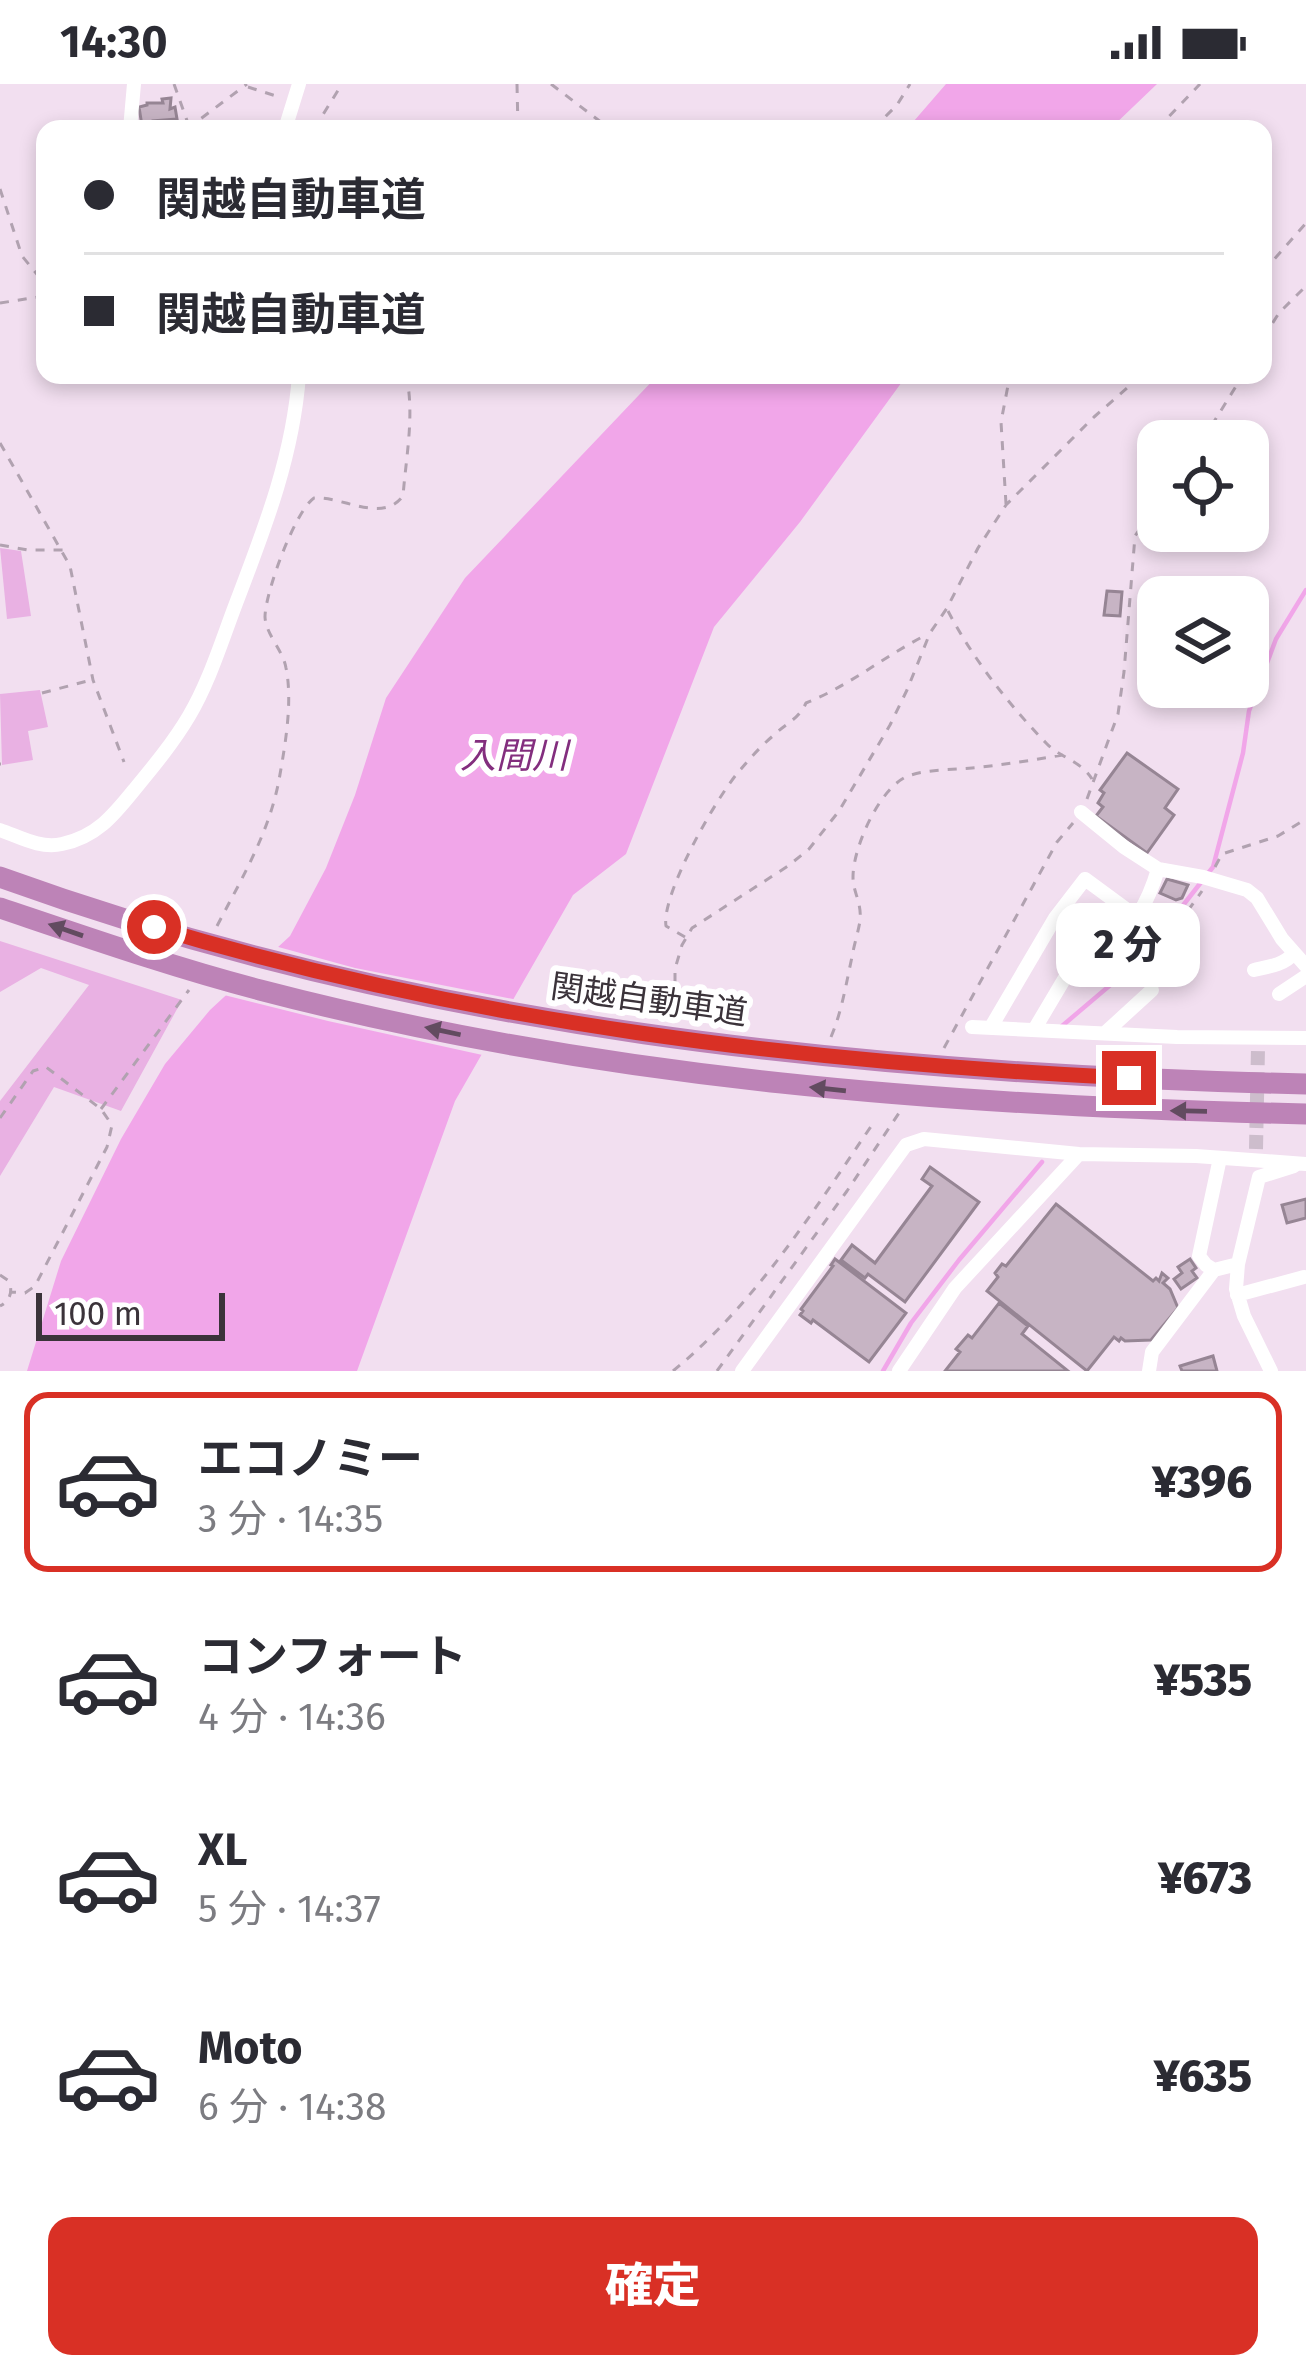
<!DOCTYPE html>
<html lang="ja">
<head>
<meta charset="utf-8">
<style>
	:root { --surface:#fff; --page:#f2f2f3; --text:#2b2b33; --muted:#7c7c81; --line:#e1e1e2; --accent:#d93025 }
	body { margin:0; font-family:"Fira Sans","Noto Sans JP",sans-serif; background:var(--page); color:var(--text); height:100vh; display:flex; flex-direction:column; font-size:45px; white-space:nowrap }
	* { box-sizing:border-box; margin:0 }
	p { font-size:39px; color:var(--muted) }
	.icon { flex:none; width:66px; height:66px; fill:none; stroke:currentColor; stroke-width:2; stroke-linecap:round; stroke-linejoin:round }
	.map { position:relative; height:1287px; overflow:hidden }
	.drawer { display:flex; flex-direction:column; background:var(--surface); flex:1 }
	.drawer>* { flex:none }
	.banner { position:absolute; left:36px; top:36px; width:1236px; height:264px; border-radius:24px; box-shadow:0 6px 18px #0003; display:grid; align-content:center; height:264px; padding:0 48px; background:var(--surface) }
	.fabs { position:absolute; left:1137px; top:336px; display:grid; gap:24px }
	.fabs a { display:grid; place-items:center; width:132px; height:132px; border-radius:24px; background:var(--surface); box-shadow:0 6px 18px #0003; font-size:60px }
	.scale { position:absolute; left:36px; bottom:30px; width:189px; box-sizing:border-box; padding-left:12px; border:6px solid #3b333a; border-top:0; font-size:33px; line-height:42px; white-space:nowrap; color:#3b333a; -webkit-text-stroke:9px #fff; paint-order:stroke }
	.end { position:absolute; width:54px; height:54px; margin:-27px; border:15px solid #d93025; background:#fff; box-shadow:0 0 0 6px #fff }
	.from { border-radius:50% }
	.bubble { position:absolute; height:84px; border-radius:24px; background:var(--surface); box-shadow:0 6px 18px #0003; font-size:39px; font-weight:800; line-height:84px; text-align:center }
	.banner b { display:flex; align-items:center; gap:42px; height:114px; font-size:45px }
	.banner b+b { border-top:3px solid var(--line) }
	.banner i { width:30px; height:30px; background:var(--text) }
	ul { padding:21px 0 0; list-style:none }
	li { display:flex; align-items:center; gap:36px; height:180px; margin:0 24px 18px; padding:0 24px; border:6px solid transparent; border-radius:24px }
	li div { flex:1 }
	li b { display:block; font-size:45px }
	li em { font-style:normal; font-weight:800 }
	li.selected { border-color:var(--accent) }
	li>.icon { width:108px; height:108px; stroke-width:1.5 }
	.cta { display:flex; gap:24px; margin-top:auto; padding:24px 48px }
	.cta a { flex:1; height:138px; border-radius:24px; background:var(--accent); color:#fff; font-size:48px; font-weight:800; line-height:138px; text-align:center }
	.status { display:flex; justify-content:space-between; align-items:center; height:84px; padding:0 60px; background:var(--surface); direction:ltr }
	.status svg { height:33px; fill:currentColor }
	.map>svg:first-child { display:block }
	.green { fill:#e9b1e3 }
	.water { fill:#f1a6e9 }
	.pier { fill:#f2dff0 }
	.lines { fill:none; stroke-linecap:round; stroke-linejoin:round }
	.stream { stroke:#f1a6e9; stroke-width:4.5 }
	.building { fill:#c7b4c4; stroke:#968594; stroke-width:3 }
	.minor-tunnel { stroke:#cdbdcc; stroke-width:14; stroke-dasharray:14 7; stroke-linecap:butt }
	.path { stroke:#b1a2b0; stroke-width:3; stroke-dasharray:9 9; stroke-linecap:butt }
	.minor { stroke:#fff; stroke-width:14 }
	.highway { stroke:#bd83b7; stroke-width:21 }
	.oneway { fill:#624b60 }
	.route { stroke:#d93025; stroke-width:15 }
	.labels { text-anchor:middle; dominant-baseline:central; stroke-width:12; stroke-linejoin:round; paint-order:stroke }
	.street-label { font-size:33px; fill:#3b333a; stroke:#fff }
	.water-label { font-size:36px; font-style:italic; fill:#832e7e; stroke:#fff }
</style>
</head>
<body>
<div class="status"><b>14:30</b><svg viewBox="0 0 49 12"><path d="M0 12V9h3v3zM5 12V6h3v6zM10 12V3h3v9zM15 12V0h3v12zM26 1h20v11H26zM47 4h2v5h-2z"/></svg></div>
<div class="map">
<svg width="1306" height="1287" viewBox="0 0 1306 1287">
	<rect width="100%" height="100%" fill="#f2dff0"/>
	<path class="green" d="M 0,464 L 21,467 L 31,532 L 7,535 Z
		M 40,606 L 48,643 L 28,647 L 33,676 L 2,681 L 0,610 Z
		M 0,857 L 182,916 L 121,1027 L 54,1003 L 0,1092 L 0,1017 L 89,901 L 41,884 L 0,908 Z"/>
	<path class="water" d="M 946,0 L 1157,0 L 1110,45 L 907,45 Z
		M 658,291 L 907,291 L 800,438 L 714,543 L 626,770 L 573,811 L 455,1017 L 357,1287 L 27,1287 L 61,1177 L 121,1055 L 165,980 L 210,926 L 290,852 L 326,784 L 355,711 L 386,614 L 465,494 Z"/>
	<path class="pier" d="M 271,861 L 355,884 L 518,916 L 487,972 L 328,937 L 220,910 Z"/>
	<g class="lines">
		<path class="stream" d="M 1062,942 L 1141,875 L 1213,783 L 1243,669 L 1249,627 L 1276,555 L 1306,506
			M 883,1287 L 911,1239 L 959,1176 L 1042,1078"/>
	</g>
	<path class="building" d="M 171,14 L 170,25 L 175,23 L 177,35 L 153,37 L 153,40 L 142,42 L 139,23 L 147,21 L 147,19 L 163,19 L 162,15 Z
		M 1107,507 L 1122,508 L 1120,532 L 1104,531 Z
		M 1127,669 L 1178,705 L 1165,724 L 1174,731 L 1147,769 L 1096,732 L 1103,723 L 1098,719 L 1104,709 L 1100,706 Z
		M 1167,795 L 1188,801 L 1182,814 L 1176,816 L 1160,809 Z
		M 930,1083 L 979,1118 L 905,1218 L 868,1190 L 865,1194 L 841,1176 L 852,1161 L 875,1179 L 932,1102 L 922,1095 Z
		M 1306,1115 L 1306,1134 L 1287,1139 L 1282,1121 Z
		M 1056,1120 L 1153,1197 L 1156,1194 L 1159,1197 L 1162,1189 L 1168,1194 L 1163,1199 L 1170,1205 L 1178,1224 L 1151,1256 L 1125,1257 L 1121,1254 L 1119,1257 L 1114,1253 L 1087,1287 L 987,1207 L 998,1193 L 995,1189 L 1002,1180 L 1006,1182 Z
		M 835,1175 L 906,1229 L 869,1278 L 813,1236 L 811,1239 L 800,1231 L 803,1227 L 801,1225 L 833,1182 L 831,1181 Z
		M 1190,1175 L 1196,1184 L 1192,1187 L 1197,1194 L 1181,1205 L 1174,1195 L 1182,1189 L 1178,1183 Z
		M 999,1219 L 1028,1242 L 1022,1250 L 1068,1287 L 945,1287 L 960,1268 L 956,1265 L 968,1251 L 972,1254 Z
		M 1213,1272 L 1217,1287 L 1182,1287 L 1180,1282 Z"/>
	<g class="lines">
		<path class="minor-tunnel" d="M 1256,1065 L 1258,964"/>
		<path class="path" d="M 174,0 L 190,45
			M 517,0 L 518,45
			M 551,0 L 610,45
			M 248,3 L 279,13
			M 187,45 L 247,0
			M 314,45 L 342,0
			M 873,45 L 897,21 L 910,0
			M 1157,45 L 1200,0
			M 0,105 L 22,172 L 45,200
			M 1263,188 L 1306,139
			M 0,219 L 45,212
			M 1263,254 L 1279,229 L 1306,202
			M 1202,357 L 1243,291
			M 0,359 L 70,482 L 93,596 L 124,678
			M 1006,420 L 1001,338 L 1010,291
			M 0,461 L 28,466 L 63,466
			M 948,527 C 973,575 1009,621 1047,660 C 1061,674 1081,677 1092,695
			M 42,609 L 91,596
			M 0,680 L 1,680
			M 1087,715 L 1118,630 L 1124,588 L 1135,452 L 1158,419
			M 1215,783 L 1222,770 L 1278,752 L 1306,735
			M 217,842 C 242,794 269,749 279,696 C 285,662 293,618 286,584 C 283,566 266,551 265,533 C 265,509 295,427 314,414 C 343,412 382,440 403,412 C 406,373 415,329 406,291
			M 685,853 L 666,842 C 661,810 718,710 741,685 C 751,673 762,661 774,651 C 786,639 798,636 806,619 C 849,602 886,571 928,550
			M 1167,856 L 1202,807
			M 675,934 L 675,885 L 682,861 L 692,844 L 788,782 L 809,765 L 839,727 L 890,641 L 907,606 L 930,549 L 947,524 L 978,464 L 1006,421 L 1094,333 L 1142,291
			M 831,953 C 842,927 846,900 852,873 C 854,861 858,849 860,837 C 862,818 853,809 853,793 C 853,763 880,703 908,692 C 928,685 951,686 972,684 C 1003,681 1033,676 1063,671
			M 944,964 L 1057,758 L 1073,739
			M 101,1025 L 189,906
			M 0,1034 L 33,987 L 46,983 L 101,1025 L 112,1041 L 107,1063 L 35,1202 L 25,1209 L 11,1208
			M 0,1191 L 9,1197 C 13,1208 10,1217 0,1222
			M 673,1287 C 756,1219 814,1126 874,1038
			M 717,1287 L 847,1107 L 901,1026"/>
		<path class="minor" d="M 130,45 L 134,0
			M 285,45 L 299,0
			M 1081,728 L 1124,763 L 1158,785 L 1203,793 L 1247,806 L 1257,814 L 1282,855 L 1306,882
			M 0,746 C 20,753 40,765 62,760 C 96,753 113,732 134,706 C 153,683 173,659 189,632 C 209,598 221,559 235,522 C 264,446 293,373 299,291
			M 1254,886 C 1267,883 1284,881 1293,870
			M 1279,910 L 1306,892
			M 972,943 L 1177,953 L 1306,954
			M 991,943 L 1055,834 L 1085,795 L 1138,834
			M 1034,946 L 1088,855 L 1108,868 C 1134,839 1147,823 1158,785
			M 1105,949 L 1152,906
			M 1214,1186 L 1206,1181 L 1199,1172 L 1220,1074
			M 1237,1211 L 1304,1193
			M 742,1287 L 906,1061 L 924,1055 L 1079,1070 L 1196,1072 L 1306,1080
			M 899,1287 L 955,1204 L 1079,1070
			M 1149,1287 L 1152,1268 L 1214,1186 L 1238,1180
			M 1271,1287 L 1244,1232 L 1236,1205 L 1238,1180 L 1259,1093 L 1294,1082"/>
		<path class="highway" d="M 0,793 C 419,945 864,990 1306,1000
			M 0,824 C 86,853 172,883 260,906 C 604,996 952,1022 1306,1030"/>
	</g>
	<defs><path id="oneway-solid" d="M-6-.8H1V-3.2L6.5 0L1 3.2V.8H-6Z" transform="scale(3)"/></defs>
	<g class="oneway">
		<use href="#oneway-solid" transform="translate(66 846) rotate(-161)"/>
		<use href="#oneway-solid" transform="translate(443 947) rotate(-168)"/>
		<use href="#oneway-solid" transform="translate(828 1005) rotate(-174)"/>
		<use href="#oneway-solid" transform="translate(1189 1027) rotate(-179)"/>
	</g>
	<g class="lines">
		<path class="route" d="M 154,843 C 471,939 799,978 1129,994"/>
	</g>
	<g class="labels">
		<g class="street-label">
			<text transform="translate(649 916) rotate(8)">関越自動車道</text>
		</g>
		<g class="water-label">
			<text x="514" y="672">入間川</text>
		</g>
	</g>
</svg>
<div class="fabs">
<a><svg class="icon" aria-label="locate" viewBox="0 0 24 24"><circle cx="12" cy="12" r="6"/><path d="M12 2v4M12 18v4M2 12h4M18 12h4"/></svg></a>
<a><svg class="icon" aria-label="layers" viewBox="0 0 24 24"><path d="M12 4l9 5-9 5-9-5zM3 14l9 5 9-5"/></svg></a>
</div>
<div class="scale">100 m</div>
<i class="end from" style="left:154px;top:843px"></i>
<i class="end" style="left:1129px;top:994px"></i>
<div class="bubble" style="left:1056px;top:819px;width:144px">2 分</div>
<div class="banner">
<b><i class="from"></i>関越自動車道</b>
<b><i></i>関越自動車道</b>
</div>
</div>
<section class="drawer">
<ul>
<li class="selected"><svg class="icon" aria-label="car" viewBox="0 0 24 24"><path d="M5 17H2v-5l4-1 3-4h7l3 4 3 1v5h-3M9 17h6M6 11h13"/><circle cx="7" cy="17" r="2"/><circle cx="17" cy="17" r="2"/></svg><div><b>エコノミー</b><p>3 分 · 14:35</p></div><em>¥396</em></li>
<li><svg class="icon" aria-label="car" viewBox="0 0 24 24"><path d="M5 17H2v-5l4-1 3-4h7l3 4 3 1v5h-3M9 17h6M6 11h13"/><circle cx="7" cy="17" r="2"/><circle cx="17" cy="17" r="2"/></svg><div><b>コンフォート</b><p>4 分 · 14:36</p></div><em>¥535</em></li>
<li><svg class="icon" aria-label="car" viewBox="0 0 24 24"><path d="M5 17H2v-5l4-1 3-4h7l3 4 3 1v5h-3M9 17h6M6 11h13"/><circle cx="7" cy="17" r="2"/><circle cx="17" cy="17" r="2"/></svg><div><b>XL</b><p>5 分 · 14:37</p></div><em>¥673</em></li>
<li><svg class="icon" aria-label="car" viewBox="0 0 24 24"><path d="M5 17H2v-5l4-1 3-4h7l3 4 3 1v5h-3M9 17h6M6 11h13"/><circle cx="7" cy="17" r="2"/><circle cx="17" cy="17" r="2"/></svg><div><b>Moto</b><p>6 分 · 14:38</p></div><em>¥635</em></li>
</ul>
<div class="cta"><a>確定</a></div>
</section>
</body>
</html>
